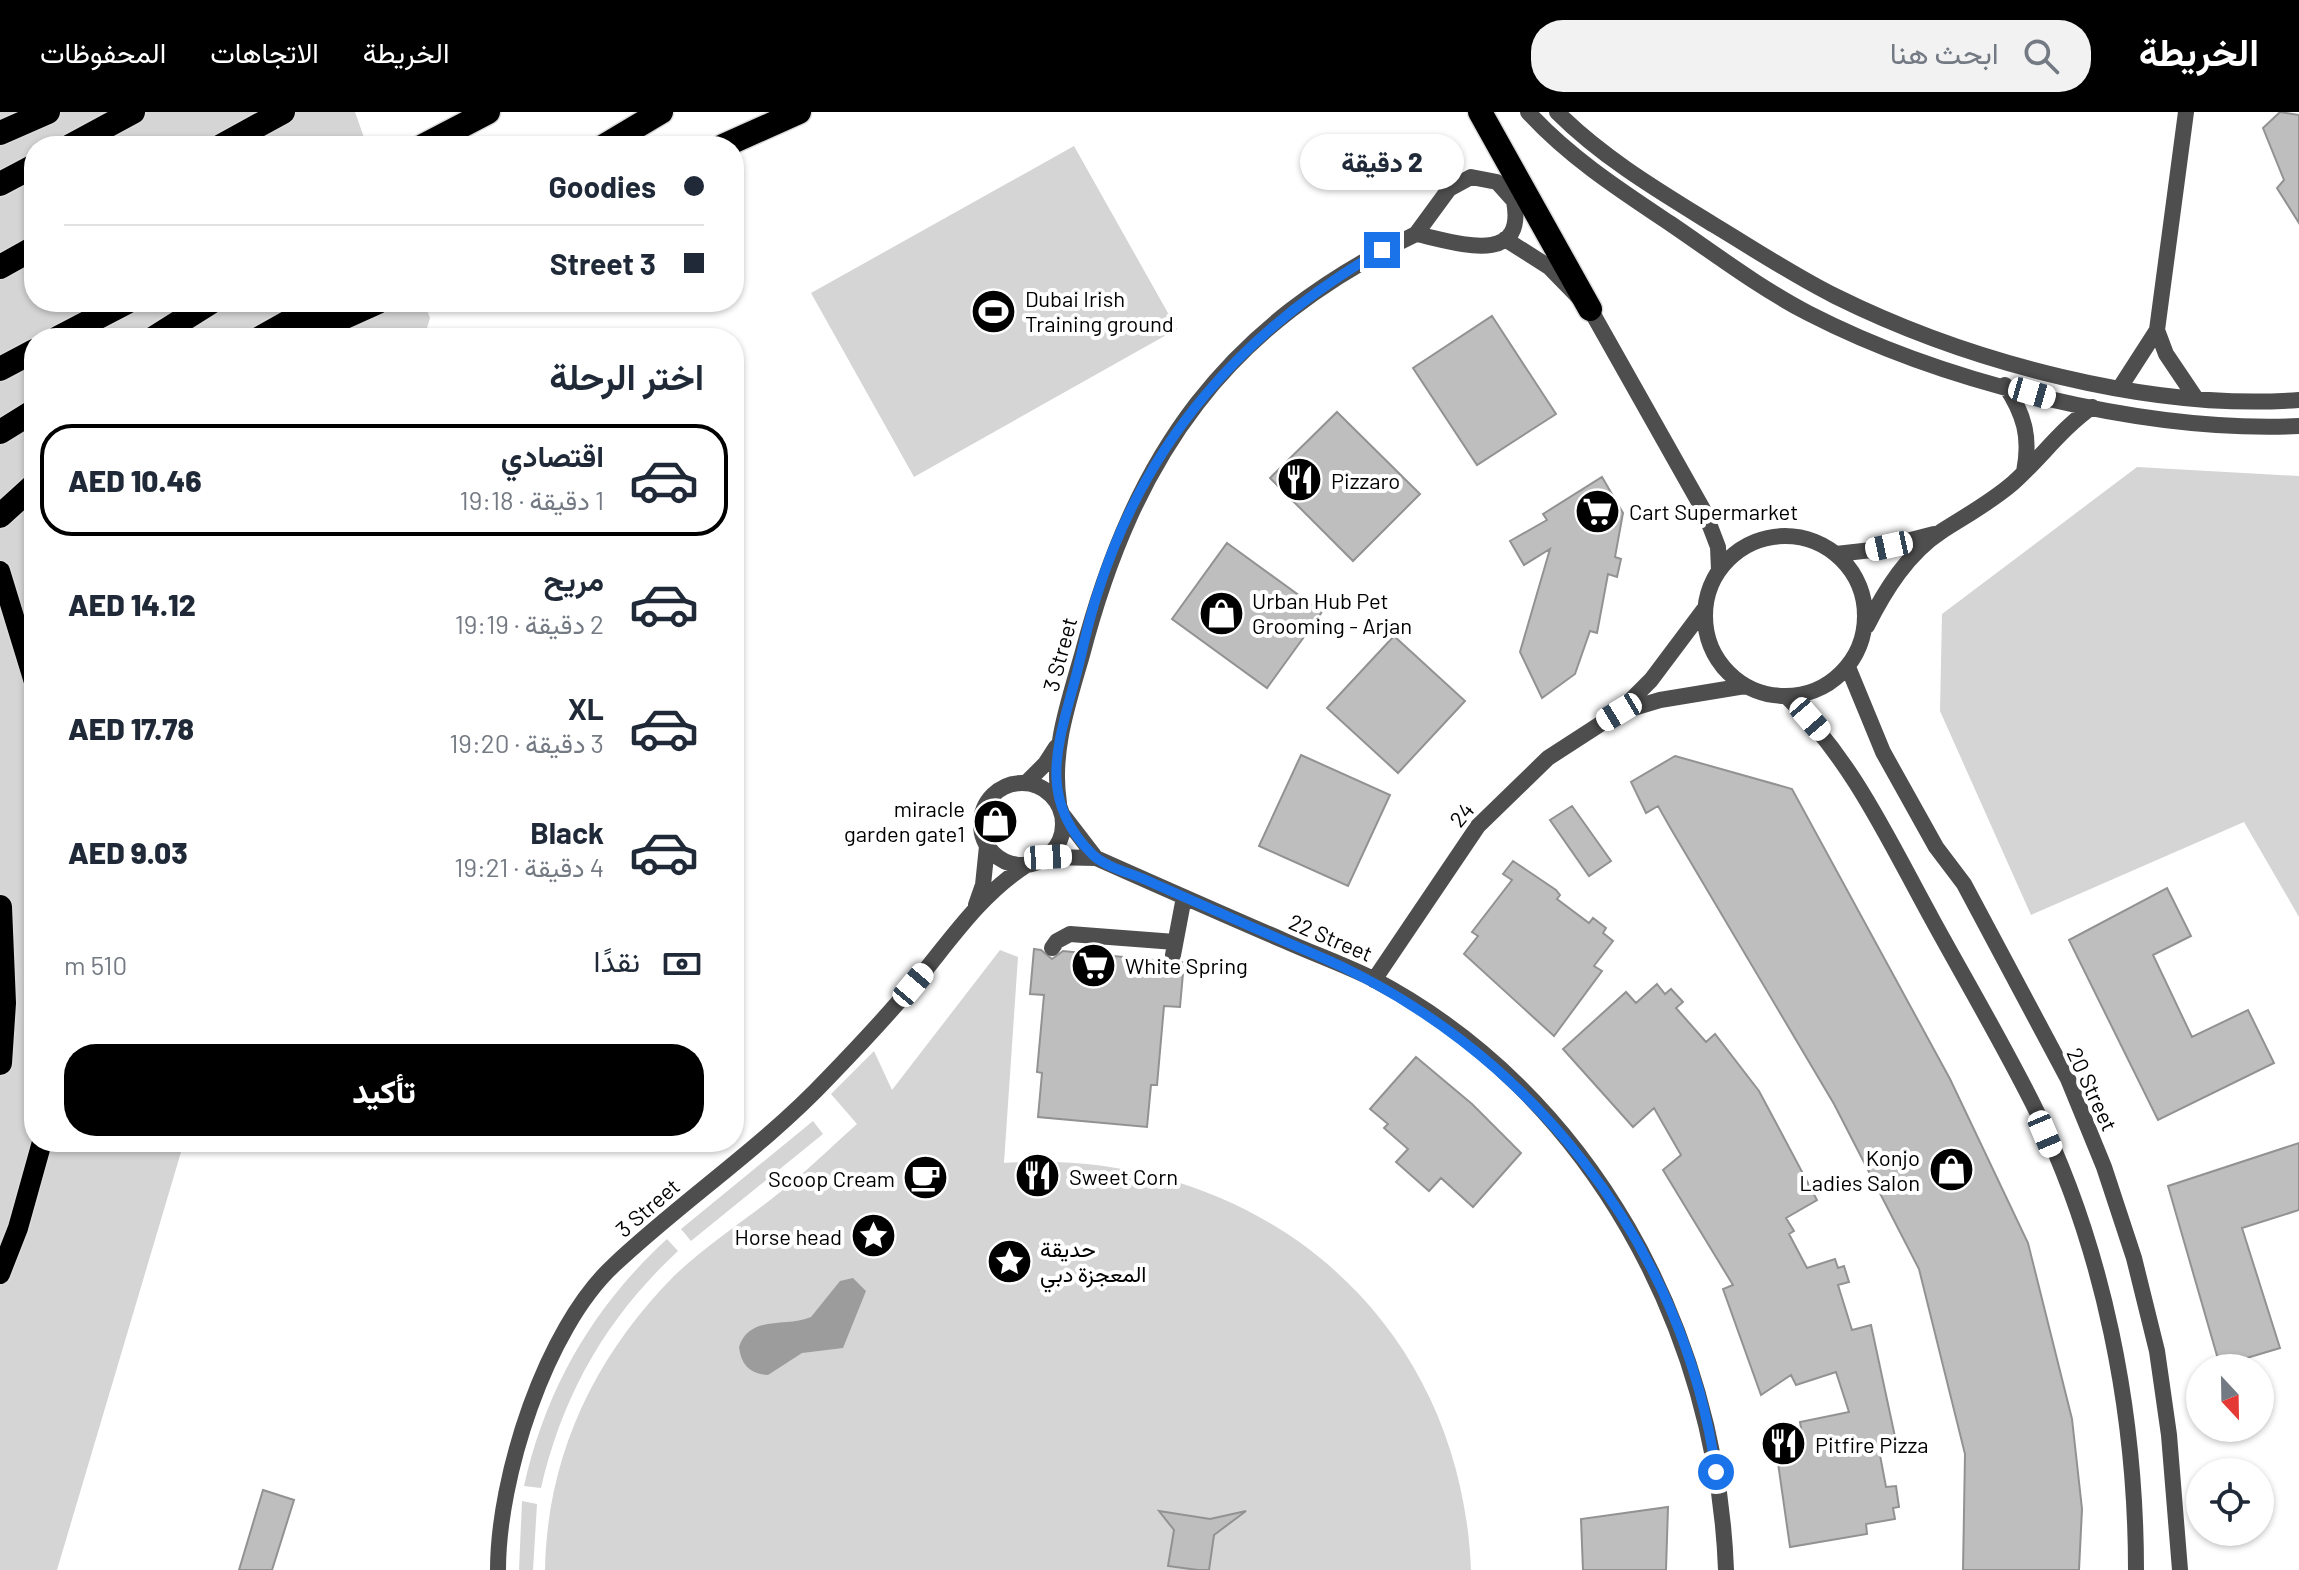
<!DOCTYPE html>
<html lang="ar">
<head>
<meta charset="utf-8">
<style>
	:root { --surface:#fff; --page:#f2f2f3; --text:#1f2937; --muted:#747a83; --line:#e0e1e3; --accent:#000 }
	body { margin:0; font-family:Barlow,Vazirmatn,sans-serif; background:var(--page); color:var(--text); direction:rtl; height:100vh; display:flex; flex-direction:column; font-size:30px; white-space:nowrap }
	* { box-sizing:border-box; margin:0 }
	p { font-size:26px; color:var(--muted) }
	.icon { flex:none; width:44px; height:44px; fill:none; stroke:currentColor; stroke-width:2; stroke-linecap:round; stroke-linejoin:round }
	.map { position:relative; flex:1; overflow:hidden; direction:ltr }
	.drawer { position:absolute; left:24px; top:216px; width:720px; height:824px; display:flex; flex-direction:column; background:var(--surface); border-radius:32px; box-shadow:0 2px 6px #0004; direction:rtl }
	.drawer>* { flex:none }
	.banner { position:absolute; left:24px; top:24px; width:720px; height:176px; border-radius:32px; box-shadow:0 2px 6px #0004; direction:rtl; display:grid; align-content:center; height:176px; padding:0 40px; background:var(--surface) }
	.needle { width:52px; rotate:158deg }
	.controls { position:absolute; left:2186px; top:1242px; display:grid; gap:16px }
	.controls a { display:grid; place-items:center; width:88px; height:88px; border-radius:50%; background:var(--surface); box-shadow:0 2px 6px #0004; font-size:40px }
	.end { position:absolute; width:36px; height:36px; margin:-18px; border:10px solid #1a73e8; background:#fff; box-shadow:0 0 0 4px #fff }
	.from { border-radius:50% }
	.bubble { position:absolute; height:56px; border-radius:28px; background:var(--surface); box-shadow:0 2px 6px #0004; font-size:26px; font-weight:800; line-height:56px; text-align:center; direction:rtl }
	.car { position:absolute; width:24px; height:48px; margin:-24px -12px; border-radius:10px; box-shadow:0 0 6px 2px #0007; background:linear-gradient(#fff 24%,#345 0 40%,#fff 0 76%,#345 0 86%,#fff 0) }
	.banner b { display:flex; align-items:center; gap:28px; height:76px; font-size:30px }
	.banner b+b { border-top:2px solid var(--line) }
	.banner i { width:20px; height:20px; background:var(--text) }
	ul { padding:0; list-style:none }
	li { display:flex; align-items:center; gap:24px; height:112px; margin:0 16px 12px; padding:0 24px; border:4px solid transparent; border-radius:32px }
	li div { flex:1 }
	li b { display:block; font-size:30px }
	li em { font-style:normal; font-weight:800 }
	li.on { border-color:var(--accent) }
	li>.icon { width:72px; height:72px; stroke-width:1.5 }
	h2 { padding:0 40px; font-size:36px; line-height:96px }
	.pay { display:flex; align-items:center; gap:20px; height:88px; padding:0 40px; font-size:30px }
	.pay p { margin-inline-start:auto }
	.cta { display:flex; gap:16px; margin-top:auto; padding:16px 40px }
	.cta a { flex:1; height:92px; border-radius:32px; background:var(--accent); color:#fff; font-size:32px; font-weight:800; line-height:92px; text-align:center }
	header { display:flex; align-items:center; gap:48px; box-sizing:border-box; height:112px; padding:0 40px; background:var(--accent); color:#fff }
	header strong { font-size:38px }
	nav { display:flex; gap:44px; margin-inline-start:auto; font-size:28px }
	.search { width:560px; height:72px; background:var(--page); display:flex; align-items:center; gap:20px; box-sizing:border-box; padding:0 28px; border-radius:32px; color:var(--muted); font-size:30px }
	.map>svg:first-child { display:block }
	.green { fill:#d5d5d5 }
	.water { fill:#9c9c9c }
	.building { fill:#bebebe; stroke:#929292; stroke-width:2 }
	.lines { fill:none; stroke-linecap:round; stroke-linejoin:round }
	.primary-casing { stroke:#dbdbdb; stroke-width:23 }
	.highway-casing { stroke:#dbdbdb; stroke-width:27 }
	.street { stroke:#4e4e4e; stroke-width:16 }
	.primary { stroke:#000; stroke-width:20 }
	.highway { stroke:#000; stroke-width:24 }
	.route { stroke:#1a73e8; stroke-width:10 }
	.labels { text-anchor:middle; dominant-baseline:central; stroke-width:8; stroke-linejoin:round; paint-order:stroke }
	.poi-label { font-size:22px; fill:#000; stroke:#fff; text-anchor:start }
	.street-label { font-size:22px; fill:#000; stroke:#fff }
</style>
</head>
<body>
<header>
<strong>الخريطة</strong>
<div class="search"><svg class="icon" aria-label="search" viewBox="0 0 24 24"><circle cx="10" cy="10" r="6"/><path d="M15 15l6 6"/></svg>ابحث هنا</div>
<nav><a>الخريطة</a><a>الاتجاهات</a><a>المحفوظات</a></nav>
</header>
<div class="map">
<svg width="2299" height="1458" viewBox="0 0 2299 1458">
	<rect width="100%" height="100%" fill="#fff"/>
	<path class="green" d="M 0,0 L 355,0 L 367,34 L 34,34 L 34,190 L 424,190 L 430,206 L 424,226 L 34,226 L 34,1030 L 184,1030 L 57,1458 L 0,1458 Z
		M 1074,34 L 1177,217 L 914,365 L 811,181 Z
		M 2137,355 L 2299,364 L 2299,805 L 2244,710 L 2031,803 L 1940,599 L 1942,502 Z
		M 1000,838 L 1018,845 L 1004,1051 C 1255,1034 1461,1203 1471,1458 L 545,1458 C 547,1344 594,1245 674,1164 C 706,1133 744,1109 779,1081 C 806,1060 831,1035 857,1012 L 831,982 L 874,939 L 892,978 Z
		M 813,1009 L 823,1022 L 691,1129 L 681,1117 Z
		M 667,1127 L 678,1139 C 607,1205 563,1281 541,1376 L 524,1374 C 546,1276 593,1195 667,1127 Z
		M 522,1389 L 537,1392 L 533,1458 L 519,1458 Z"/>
	<path class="water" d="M 853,1166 L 866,1179 L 843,1236 L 802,1241 L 768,1263 C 750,1262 741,1253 739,1235 C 750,1202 785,1216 811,1205 L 840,1169 Z"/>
	<path class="building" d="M 2280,0 L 2299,3 L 2299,111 L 2277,76 L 2284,68 L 2263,16 Z
		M 1492,204 L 1556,302 L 1477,353 L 1413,256 Z
		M 1337,300 L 1420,382 L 1353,449 L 1270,366 Z
		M 1602,365 L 1623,401 L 1615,445 L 1621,447 L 1617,465 L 1608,462 L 1597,521 L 1590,519 L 1575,562 L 1542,586 L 1520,540 L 1550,437 L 1524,453 L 1510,429 L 1547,408 L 1543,402 Z
		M 1227,431 L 1322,500 L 1267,576 L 1172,507 Z
		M 1394,524 L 1465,589 L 1398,661 L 1327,596 Z
		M 1301,643 L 1390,683 L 1348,774 L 1259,734 Z
		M 1675,644 L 1792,677 L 1950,967 L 2028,1131 L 2072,1307 L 2082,1397 L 2079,1458 L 1963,1458 L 1965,1342 L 1919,1157 L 1834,992 L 1671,717 L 1658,694 L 1646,701 L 1631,670 Z
		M 1572,694 L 1611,749 L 1589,764 L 1550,708 Z
		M 1513,749 L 1556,778 L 1560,783 L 1557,787 L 1589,811 L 1593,806 L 1606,816 L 1603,821 L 1613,829 L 1594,854 L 1602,859 L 1554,924 L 1464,842 L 1478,824 L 1472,820 L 1512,768 L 1503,762 Z
		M 2167,776 L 2191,824 L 2153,843 L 2192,925 L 2248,898 L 2274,951 L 2158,1008 L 2069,828 Z
		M 1034,837 L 1041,838 L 1052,847 L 1063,839 L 1164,849 L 1172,854 L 1184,850 L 1180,895 L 1164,894 L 1157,973 L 1151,973 L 1147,1015 L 1038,1005 L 1042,961 L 1037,960 L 1044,883 L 1030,882 Z
		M 1657,872 L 1665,882 L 1671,877 L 1683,890 L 1676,896 L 1706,930 L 1715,922 L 1759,979 L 1817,1088 L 1786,1106 L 1794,1119 L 1789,1122 L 1807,1156 L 1835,1147 L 1838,1156 L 1844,1154 L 1849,1170 L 1838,1173 L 1852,1218 L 1871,1213 L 1897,1334 L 1879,1338 L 1886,1375 L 1896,1374 L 1899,1395 L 1893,1396 L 1895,1407 L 1866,1412 L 1867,1422 L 1790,1435 L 1774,1323 L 1802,1322 L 1800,1310 L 1849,1300 L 1836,1260 L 1796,1273 L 1791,1263 L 1761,1283 L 1723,1177 L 1733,1173 L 1663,1058 L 1681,1043 L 1654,996 L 1633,1015 L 1563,937 L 1626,880 L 1636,891 Z
		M 1416,945 L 1472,992 L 1521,1041 L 1473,1095 L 1441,1066 L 1429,1079 L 1396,1050 L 1408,1037 L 1384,1016 L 1388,1012 L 1370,997 Z
		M 2299,1031 L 2299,1098 L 2242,1116 L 2280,1236 L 2220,1254 L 2168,1074 Z
		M 263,1378 L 294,1388 L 272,1458 L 239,1458 Z
		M 1668,1395 L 1666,1458 L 1583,1458 L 1581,1407 Z
		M 1159,1399 L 1210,1407 L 1246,1399 L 1214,1423 L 1209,1458 L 1198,1458 L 1168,1454 L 1174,1418 Z"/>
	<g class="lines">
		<defs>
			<path id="primary" d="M 0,459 L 34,570
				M 0,1162 L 18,1116 L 42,1030"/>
			<path id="highway" d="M 1480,0 L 1590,197
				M 0,21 L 48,0
				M 70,34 L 133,0
				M 221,34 L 283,0
				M 423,34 L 488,0
				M 604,34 L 661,0
				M 723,34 L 799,0
				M 0,72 L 34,54
				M 0,155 L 34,136
				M 58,226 L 127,190
				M 154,226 L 211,190
				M 260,226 L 324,190
				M 298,226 L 378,190
				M 0,257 L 34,239
				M 0,320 L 34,299
				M 0,404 L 34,373
				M 0,795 L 4,891 L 0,951"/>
		</defs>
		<use href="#primary" class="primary-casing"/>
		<use href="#highway" class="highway-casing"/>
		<path class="street" d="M 1528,0 C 1569,45 1620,78 1671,112 C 1715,142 1760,176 1808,201 C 1944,271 2145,321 2299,314
			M 1557,0 C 1603,46 1659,79 1714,113 C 1754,137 1793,163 1835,184 C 1968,250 2150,299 2299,288
			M 1471,65 L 1497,70 L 1514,89 C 1527,157 1452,129 1416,122 L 1449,77 Z
			M 1505,127 L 1549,155 L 1590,197 L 1705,401 L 1718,435 L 1719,458
			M 2157,218 L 2166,242 L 2195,285
			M 2005,273 C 2024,302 2031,325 2024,360
			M 2119,277 L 2157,218 L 2186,0
			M1705 504a80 80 0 1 1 160 0a80 80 0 1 1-160 0Z
			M 1836,442 L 1872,438 L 1934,422
			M 1867,514 C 1885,478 1908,441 1942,419 C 1967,403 1991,390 2013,371 C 2041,346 2061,317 2092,295
			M 1848,555 L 1883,640 L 1936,735 L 1964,772 L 2068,967 L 2104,1055 L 2134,1146 L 2157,1239 L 2169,1323 L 2180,1458
			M 1787,585 C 1852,647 1889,729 1932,807 C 1966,869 2002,930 2034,994 C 2104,1135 2136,1301 2136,1458
			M 1620,600 L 1660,588 L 1745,574
			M981 712a41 41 0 1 1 82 0a41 41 0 1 1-82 0Z
			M 1026,671 L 1045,652 L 1056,635
			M 1059,691 C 1051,640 1068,592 1082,543 C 1135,341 1225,214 1416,122
			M 1063,703 L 1096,746
			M 1048,745 L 1096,746 C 1159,774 1222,802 1285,829 C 1314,842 1345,853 1373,867 C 1591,981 1717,1219 1726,1458
			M 976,793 L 983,773 L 987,734
			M 1052,836 L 1057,829 L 1070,822 L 1175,830
			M 1173,843 L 1184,785
			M 1374,868 L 1478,714 L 1548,646 L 1619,600 L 1651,568 L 1705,496
			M 498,1458 C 498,1366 545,1217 614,1153 C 683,1088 763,1035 828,966 C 858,935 887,904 914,872 C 949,830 979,784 1025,754"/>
		<use href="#primary" class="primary"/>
		<use href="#highway" class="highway"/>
	</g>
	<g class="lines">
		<path class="route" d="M 1382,138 C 1244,218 1145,328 1097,483 C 1088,510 1083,537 1076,564 C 1058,632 1036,687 1093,743 C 1106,755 1130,761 1146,768 C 1202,793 1258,818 1314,842 C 1526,932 1684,1130 1716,1360"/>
	</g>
	<defs>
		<symbol id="stadium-disc" viewBox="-11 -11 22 22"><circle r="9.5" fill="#000" stroke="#fff"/><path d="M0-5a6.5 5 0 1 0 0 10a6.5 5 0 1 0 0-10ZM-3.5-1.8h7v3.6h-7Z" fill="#fff"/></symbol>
		<symbol id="restaurant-disc" viewBox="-11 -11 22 22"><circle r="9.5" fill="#000" stroke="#fff"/><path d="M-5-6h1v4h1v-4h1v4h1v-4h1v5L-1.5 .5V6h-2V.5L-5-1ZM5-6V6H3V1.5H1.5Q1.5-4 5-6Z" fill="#fff"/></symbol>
		<symbol id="supermarket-disc" viewBox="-11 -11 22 22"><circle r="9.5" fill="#000" stroke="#fff"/><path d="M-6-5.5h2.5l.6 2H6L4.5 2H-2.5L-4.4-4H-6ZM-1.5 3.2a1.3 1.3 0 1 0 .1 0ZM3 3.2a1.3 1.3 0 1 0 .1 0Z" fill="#fff"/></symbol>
		<symbol id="shop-disc" viewBox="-11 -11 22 22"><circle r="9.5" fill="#000" stroke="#fff"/><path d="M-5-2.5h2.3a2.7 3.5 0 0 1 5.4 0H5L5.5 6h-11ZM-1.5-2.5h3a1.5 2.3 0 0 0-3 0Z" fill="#fff"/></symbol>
		<symbol id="cafe-disc" viewBox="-11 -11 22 22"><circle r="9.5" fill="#000" stroke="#fff"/><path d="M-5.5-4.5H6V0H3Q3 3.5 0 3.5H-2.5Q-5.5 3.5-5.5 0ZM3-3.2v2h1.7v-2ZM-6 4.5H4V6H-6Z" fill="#fff"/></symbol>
		<symbol id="sight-disc" viewBox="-11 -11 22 22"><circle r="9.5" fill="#000" stroke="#fff"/><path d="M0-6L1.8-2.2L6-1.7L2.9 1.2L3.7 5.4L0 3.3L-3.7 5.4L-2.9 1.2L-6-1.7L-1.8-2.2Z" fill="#fff"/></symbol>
	</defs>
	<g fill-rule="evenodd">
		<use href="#stadium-disc" x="968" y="174" width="51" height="51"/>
		<use href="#restaurant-disc" x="1274" y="342" width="51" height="51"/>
		<use href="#supermarket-disc" x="1572" y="374" width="51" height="51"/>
		<use href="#shop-disc" x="1196" y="476" width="51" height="51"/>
		<use href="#shop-disc" x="970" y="684" width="51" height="51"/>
		<use href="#supermarket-disc" x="1068" y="828" width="51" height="51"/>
		<use href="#shop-disc" x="1926" y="1032" width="51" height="51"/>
		<use href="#restaurant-disc" x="1012" y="1038" width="51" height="51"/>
		<use href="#cafe-disc" x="900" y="1040" width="51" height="51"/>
		<use href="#sight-disc" x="848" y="1098" width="51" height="51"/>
		<use href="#sight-disc" x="984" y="1124" width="51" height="51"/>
		<use href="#restaurant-disc" x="1758" y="1306" width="51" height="51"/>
	</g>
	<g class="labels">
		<g class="poi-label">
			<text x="1025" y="186">Dubai Irish<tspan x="1025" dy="25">Training ground</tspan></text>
			<text x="1331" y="368">Pizzaro</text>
			<text x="1629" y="399">Cart Supermarket</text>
			<text x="1252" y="488">Urban Hub Pet<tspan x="1252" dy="25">Grooming - Arjan</tspan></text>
			<text x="965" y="696" text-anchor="end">miracle<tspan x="965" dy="25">garden gate1</tspan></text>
			<text x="1125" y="853">White Spring</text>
			<text x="1920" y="1045" text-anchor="end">Konjo<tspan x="1920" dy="25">Ladies Salon</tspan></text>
			<text x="1069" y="1064">Sweet Corn</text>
			<text x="895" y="1066" text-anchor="end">Scoop Cream</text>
			<text x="842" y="1124" text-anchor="end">Horse head</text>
			<text x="1040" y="1136">حديقة<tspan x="1040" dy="25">المعجزة دبي</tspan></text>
			<text x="1815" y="1332">Pitfire Pizza</text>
		</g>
		<g class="street-label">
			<text transform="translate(1059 542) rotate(-75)">3 Street</text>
			<text transform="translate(1461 702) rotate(-50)">24</text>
			<text transform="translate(1331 825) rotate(23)">22 Street</text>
			<text transform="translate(2093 977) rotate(65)">20 Street</text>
			<text transform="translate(647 1095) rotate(-41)">3 Street</text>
		</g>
	</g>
</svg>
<div class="controls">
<a><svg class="needle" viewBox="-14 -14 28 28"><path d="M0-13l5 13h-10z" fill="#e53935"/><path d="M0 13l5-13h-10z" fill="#747a83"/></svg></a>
<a><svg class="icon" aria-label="locate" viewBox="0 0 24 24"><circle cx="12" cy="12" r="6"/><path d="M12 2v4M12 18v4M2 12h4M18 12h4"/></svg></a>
</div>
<i class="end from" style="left:1716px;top:1360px"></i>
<i class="end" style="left:1382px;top:138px"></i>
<div class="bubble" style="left:1300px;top:22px;width:164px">2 دقيقة</div>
<i class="car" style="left:2032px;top:281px;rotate:106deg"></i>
<i class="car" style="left:1889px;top:434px;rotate:258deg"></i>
<i class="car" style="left:1619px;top:600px;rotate:239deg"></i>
<i class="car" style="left:1810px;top:607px;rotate:139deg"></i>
<i class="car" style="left:1048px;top:745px;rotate:87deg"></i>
<i class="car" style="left:913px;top:873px;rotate:40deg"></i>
<i class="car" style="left:2045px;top:1022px;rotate:157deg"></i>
<div class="banner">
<b><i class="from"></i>Goodies</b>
<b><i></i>3 Street</b>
</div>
<section class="drawer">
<h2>اختر الرحلة</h2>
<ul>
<li class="on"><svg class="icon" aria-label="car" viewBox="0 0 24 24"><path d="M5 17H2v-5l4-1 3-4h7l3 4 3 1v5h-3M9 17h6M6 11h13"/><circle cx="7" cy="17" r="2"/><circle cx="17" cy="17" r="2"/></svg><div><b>اقتصادي</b><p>1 دقيقة · 19:18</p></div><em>AED 10.46</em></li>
<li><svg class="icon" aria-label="car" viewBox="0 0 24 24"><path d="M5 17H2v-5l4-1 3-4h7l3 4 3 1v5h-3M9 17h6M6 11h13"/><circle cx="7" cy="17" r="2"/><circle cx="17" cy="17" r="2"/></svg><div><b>مريح</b><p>2 دقيقة · 19:19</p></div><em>AED 14.12</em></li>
<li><svg class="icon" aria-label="car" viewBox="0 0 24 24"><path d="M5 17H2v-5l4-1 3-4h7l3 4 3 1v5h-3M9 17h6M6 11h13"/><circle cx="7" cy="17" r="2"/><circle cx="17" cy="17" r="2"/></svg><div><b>XL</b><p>3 دقيقة · 19:20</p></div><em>AED 17.78</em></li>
<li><svg class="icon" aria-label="car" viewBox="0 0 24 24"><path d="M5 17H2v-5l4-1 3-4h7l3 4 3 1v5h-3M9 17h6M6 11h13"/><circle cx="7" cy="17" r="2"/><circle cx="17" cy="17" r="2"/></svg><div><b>Black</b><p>4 دقيقة · 19:21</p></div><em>AED 9.03</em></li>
</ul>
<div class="pay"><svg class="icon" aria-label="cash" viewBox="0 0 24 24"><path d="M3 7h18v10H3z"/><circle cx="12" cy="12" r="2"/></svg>نقدًا<p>510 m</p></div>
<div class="cta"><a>تأكيد</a></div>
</section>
</div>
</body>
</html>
